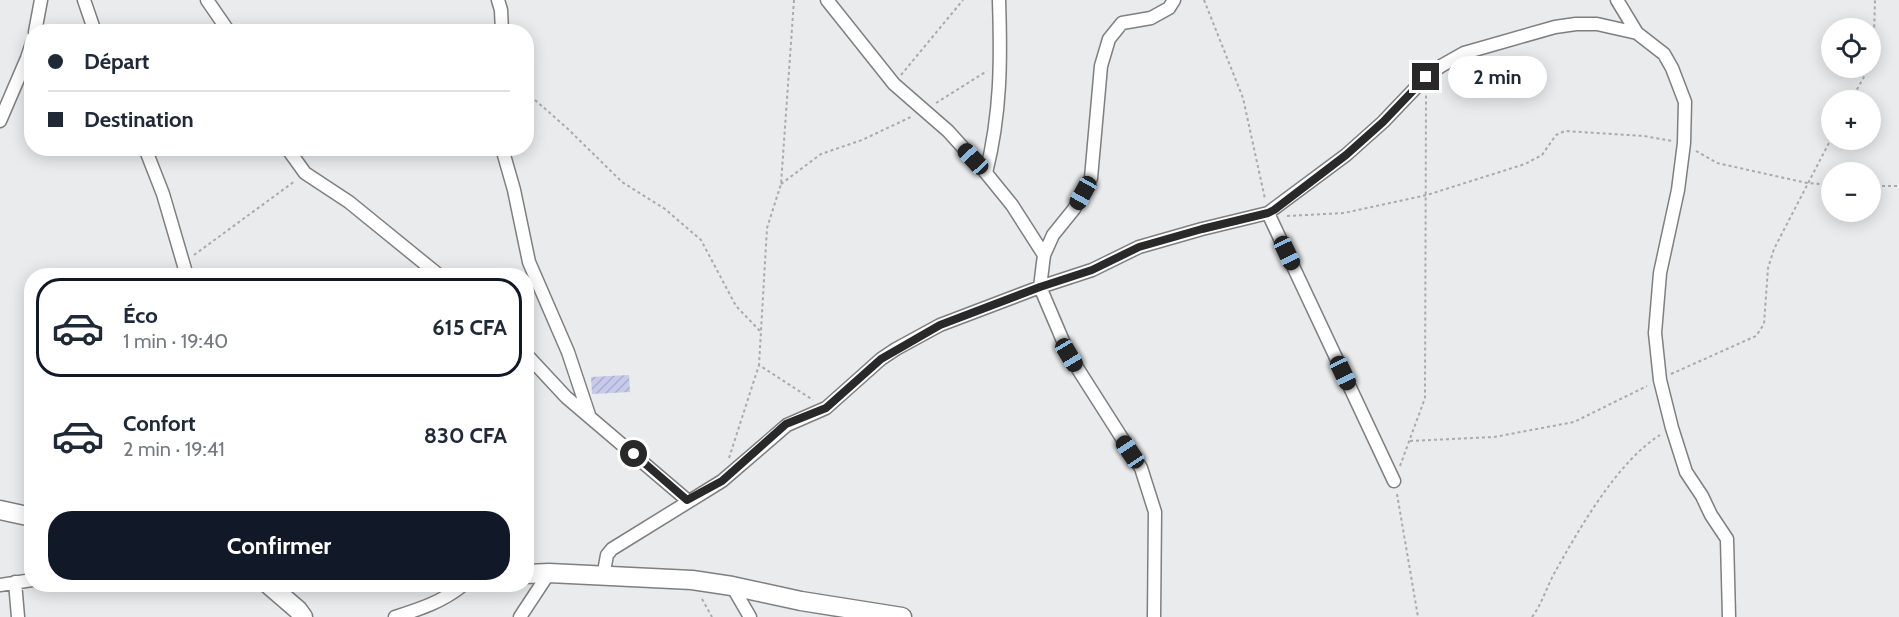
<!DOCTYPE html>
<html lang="fr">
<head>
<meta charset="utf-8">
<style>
	:root { --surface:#fff; --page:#f6f6f7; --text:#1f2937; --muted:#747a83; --line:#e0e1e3; --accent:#111827 }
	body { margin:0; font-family:Cabin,sans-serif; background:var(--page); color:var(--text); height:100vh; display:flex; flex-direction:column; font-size:22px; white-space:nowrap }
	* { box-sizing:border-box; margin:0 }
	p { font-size:20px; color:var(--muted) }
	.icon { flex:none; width:33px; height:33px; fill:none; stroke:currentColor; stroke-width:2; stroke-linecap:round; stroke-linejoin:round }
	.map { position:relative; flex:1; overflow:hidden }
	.side { position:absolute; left:24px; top:268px; width:510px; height:324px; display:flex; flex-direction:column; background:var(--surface); border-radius:24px; box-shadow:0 3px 15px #0003 }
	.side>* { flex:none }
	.hud { position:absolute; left:24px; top:24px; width:510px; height:132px; border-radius:24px; box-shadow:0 3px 15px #0003; display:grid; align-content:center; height:132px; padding:0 24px; background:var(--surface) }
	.buttons { position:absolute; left:1821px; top:18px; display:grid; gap:12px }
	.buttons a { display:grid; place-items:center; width:60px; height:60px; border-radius:50%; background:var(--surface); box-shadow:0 3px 15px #0003; font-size:30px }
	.end { position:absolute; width:27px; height:27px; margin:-14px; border:8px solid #29292a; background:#fff; box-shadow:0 0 0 3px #fff }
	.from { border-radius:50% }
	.bubble { position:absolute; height:42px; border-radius:21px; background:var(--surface); box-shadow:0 3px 15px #0003; font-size:20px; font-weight:800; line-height:42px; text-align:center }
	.car { position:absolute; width:18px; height:36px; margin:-18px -9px; border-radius:8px; box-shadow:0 0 4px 2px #0007; background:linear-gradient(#222 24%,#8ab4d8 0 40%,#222 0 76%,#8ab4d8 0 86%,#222 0) }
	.hud b { display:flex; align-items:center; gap:21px; height:57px; font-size:22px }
	.hud b+b { border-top:2px solid var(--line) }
	.hud i { width:15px; height:15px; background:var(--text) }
	ul { padding:10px 0 0; list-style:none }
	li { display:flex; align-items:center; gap:18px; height:99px; margin:0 12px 9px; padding:0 12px; border:3px solid transparent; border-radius:24px }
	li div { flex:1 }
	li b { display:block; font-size:22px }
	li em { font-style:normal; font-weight:800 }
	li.selected { border-color:var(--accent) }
	li>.icon { width:54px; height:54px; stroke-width:1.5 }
	.cta { display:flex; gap:12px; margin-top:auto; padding:12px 24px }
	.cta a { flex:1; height:69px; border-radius:24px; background:var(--accent); color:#fff; font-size:24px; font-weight:800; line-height:69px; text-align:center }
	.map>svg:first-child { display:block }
	.building { fill:url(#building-hatch) }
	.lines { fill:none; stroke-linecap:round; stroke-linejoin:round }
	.street-casing { stroke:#7e7f80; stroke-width:15 }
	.secondary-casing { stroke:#7e7f80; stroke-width:21 }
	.path { stroke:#a9aaab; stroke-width:2; stroke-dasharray:3 3; stroke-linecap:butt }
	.street { stroke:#fff; stroke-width:12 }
	.secondary { stroke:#fff; stroke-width:18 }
	.route { stroke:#29292a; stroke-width:8 }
</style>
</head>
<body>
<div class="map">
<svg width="1899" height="617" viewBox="0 0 1899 617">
	<defs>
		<pattern id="building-hatch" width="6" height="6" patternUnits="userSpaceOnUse" patternTransform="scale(1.5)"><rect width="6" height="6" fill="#c7caec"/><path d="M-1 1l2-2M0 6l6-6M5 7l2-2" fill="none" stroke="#abaecb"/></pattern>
	</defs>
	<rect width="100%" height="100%" fill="#e9ebec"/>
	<path class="building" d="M 629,375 L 630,392 L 592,394 L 591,377 Z"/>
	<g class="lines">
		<defs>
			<path id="street" d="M 84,0 L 95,32
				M 207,0 L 229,32
				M 498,0 L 501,10 L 502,32
				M 827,0 L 894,84 L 948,131 L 986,173 L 1012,205 L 1044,255
				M 1617,0 L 1637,33
				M 35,32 L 41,0
				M 0,121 L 27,58 L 32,43
				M 145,148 L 163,194 L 187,276
				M 287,148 L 305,173 L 349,202 L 440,276
				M 502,148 L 514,190 L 529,262 L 568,352 L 589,415
				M 986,173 C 1001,113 1001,61 999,0
				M 1268,213 L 1394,481
				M 526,354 L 566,397 L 687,500
				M 603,577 L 607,555 L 612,549 L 722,481 L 787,425 L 826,408 L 881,359 L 896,349 L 940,325 L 1040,287 L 1092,270 L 1139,247 L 1202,229 L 1268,213 L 1346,155 L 1383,122 L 1426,77 L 1441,66 L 1464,53 L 1555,27 L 1576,24 L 1597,24 L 1637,33 L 1664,54 L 1672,68 L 1685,102 L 1684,143 L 1678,190 L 1660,273 L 1655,333 L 1660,380 L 1672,428 L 1686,472 L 1702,496 L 1711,515 L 1727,539 L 1729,617
				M 15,582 L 18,617
				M 0,585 L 32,580
				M 732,586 L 750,617
				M 395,617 C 420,609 442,602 463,585
				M 520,617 L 549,573
				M 1154,617 L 1155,512 L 1141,468 L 1069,355 L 1040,287 L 1044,255 L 1053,235 L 1074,209 L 1091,178 L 1101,66 L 1109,39 L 1122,23 L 1151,18 L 1169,8 L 1174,0"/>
			<path id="secondary" d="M 0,510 L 32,517
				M 526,574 L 549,573 L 692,580 L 732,586 L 801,601 L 902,617
				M 269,585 L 298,610 L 303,617"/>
		</defs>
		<use href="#street" class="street-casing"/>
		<use href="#secondary" class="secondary-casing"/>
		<path class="path" d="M 794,0 L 781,184 L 767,228 L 759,365 L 813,400
			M 1204,0 L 1243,98 L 1265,199
			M 1870,57 L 1874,35 L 1875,0
			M 901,75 L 963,0
			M 526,92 L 568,129 L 622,182 L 665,209 L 701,240 L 736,306 L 760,331
			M 1851,100 L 1869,68
			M 936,103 L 987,71
			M 1696,151 L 1717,163 L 1807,183 L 1832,185
			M 781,184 L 821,154 L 862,140 L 913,116
			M 1870,186 L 1899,186
			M 1287,216 L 1344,213 L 1427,195 L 1525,164 L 1542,155 L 1556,135 L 1565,131 L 1644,136 L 1672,141
			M 194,255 L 295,181
			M 1671,374 L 1756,336 L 1764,324 L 1768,268 L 1774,249 L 1832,137
			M 1410,441 L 1494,437 L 1574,422 L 1647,386
			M 729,458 L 759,365
			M 1400,466 L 1425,398 L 1426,95
			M 1397,494 L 1418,617
			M 702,599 L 712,617
			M 1532,617 C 1542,604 1547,586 1555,572 C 1579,529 1618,461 1660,435"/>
		<use href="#street" class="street"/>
		<use href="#secondary" class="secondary"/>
	</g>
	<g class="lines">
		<path class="route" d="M 634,454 L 687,500 L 722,481 L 786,424 L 826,408 L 881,359 L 940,325 L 1040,287 L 1092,270 L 1139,247 L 1202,229 L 1268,213 L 1274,210 L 1346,155 L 1383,122 L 1426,77"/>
	</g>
</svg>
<div class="buttons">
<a><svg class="icon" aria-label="locate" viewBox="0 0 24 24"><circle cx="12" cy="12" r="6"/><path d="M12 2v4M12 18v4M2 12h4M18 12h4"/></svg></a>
<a>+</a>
<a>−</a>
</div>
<i class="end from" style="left:634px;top:454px"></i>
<i class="end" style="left:1426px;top:77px"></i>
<div class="bubble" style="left:1448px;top:56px;width:99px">2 min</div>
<i class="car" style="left:973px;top:159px;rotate:317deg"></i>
<i class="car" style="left:1083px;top:193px;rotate:209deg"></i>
<i class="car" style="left:1287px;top:253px;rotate:155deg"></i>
<i class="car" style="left:1069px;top:355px;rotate:149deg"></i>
<i class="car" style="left:1343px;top:373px;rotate:155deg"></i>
<i class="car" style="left:1130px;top:452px;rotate:326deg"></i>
<div class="hud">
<b><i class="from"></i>Départ</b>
<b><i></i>Destination</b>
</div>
<section class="side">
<ul>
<li class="selected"><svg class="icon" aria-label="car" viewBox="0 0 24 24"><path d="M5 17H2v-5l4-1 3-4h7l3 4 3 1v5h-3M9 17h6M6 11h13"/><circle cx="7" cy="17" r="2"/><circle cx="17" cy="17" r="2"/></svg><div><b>Éco</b><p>1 min · 19:40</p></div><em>615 CFA</em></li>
<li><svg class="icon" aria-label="car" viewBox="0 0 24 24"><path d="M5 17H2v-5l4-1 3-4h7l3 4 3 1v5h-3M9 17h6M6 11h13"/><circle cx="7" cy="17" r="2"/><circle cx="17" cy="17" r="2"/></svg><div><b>Confort</b><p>2 min · 19:41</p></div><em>830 CFA</em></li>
</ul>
<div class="cta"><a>Confirmer</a></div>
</section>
</div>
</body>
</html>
